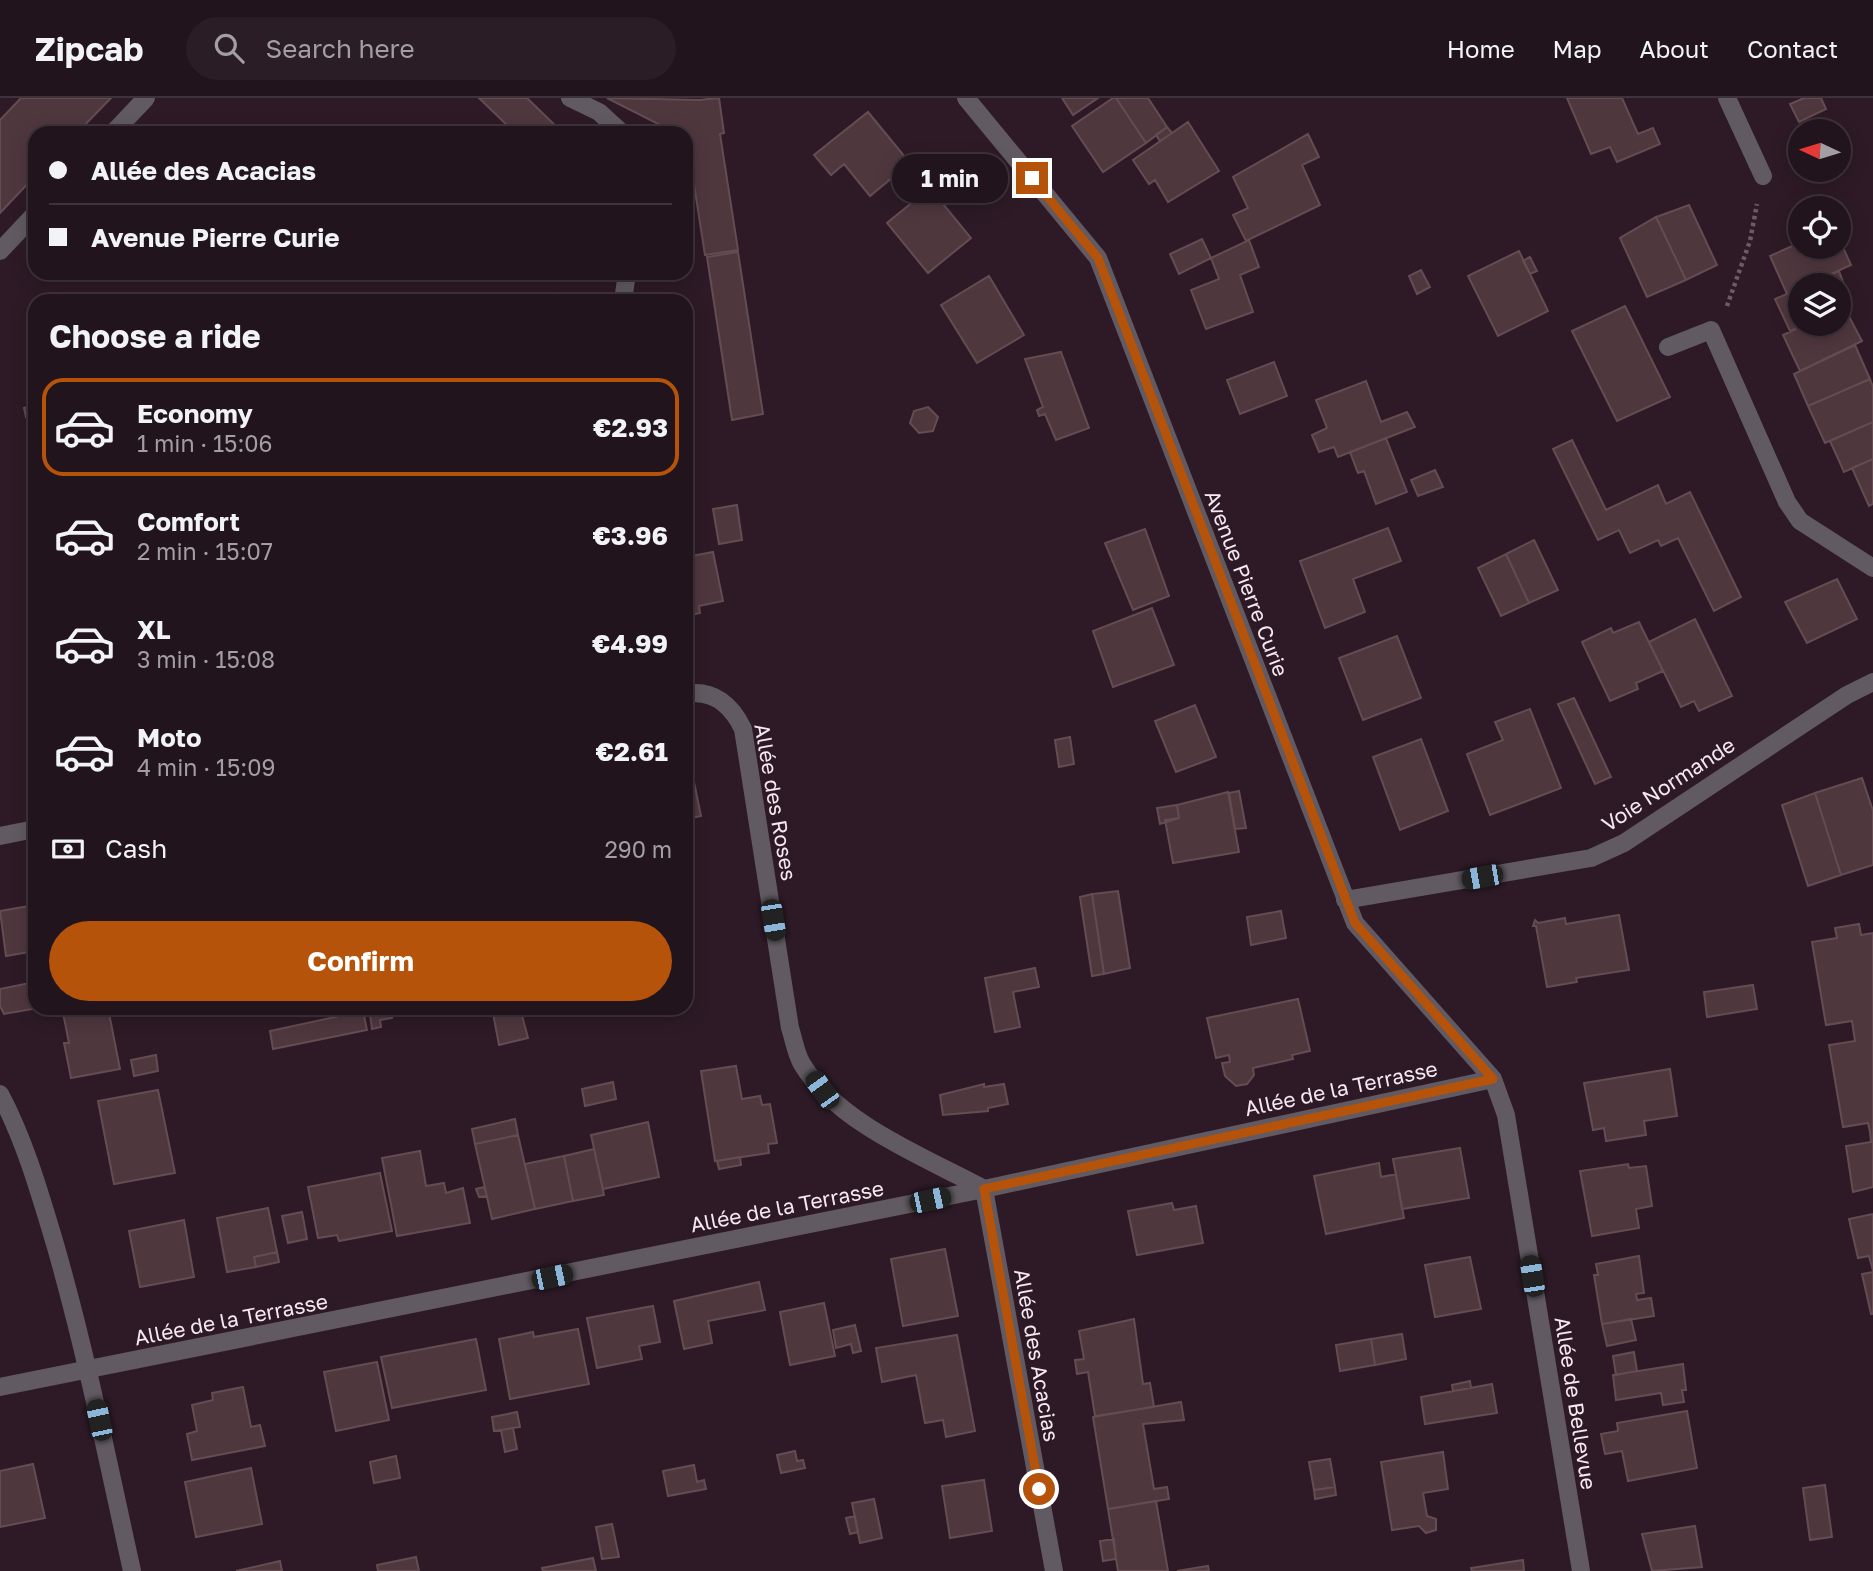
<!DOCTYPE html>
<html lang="en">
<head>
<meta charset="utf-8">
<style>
	:root { --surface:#22141c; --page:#2a1d25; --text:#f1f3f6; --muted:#a29ea3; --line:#3f333b; --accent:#b45309 }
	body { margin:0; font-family:"Golos Text",sans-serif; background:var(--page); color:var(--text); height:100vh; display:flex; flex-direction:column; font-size:26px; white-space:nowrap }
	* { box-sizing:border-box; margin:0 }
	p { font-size:23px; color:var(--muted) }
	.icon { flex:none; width:38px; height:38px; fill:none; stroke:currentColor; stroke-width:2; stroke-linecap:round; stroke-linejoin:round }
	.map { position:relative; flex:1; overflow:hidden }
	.sheet { position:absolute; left:28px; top:196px; width:665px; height:721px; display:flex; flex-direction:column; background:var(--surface); border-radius:21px; box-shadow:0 4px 18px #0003,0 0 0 2px var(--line) }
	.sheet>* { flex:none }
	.top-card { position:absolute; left:28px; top:28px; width:665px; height:154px; border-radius:21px; box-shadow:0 4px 18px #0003,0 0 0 2px var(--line); display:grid; align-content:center; height:154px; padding:0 21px; background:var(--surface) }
	.needle { width:46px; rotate:274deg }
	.buttons { position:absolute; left:1788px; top:21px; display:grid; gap:14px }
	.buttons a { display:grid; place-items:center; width:63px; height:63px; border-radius:50%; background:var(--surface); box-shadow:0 4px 18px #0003,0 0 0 2px var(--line); font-size:35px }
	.end { position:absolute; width:32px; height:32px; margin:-16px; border:9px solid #b45309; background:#fff; box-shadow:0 0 0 4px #fff }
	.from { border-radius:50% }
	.bubble { position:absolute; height:49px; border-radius:24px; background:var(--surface); box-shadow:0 4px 18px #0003,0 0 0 2px var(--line); font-size:23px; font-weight:700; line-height:49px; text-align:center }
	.car { position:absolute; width:21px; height:42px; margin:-21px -10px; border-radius:9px; box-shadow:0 0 5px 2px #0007; background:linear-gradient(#222 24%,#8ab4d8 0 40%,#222 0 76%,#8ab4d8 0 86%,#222 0) }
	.top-card b { display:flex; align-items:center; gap:24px; height:66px; font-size:26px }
	.top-card b+b { border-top:2px solid var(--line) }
	.top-card i { width:18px; height:18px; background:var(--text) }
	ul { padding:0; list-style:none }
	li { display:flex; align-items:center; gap:21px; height:98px; margin:0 14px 10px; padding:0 7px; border:4px solid transparent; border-radius:21px }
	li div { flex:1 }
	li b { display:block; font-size:26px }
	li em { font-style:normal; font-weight:700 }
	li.on { border-color:var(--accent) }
	li>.icon { width:63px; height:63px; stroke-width:1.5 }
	h2 { padding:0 21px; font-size:32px; line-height:84px }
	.pay { display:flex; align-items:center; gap:18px; height:77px; padding:0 21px; font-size:26px }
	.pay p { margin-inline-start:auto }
	.button { display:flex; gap:14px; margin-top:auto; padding:14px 21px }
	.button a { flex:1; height:80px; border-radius:42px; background:var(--accent); color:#fff; font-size:28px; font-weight:700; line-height:80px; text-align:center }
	header { display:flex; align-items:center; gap:42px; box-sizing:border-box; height:98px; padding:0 35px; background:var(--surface); border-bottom:2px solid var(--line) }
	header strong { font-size:33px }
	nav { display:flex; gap:38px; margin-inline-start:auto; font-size:24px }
	.search { width:490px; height:63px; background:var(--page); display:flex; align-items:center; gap:18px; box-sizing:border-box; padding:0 24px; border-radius:38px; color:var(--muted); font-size:26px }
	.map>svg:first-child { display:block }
	.building { fill:#4f373e; stroke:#654c52; stroke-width:2 }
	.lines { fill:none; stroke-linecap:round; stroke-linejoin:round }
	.path { stroke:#6c5b65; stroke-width:4.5; stroke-dasharray:3.5 3.5; stroke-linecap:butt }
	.lane { stroke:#615a62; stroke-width:18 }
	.street { stroke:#615a62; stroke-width:18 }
	.route { stroke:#b45309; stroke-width:9 }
	.labels { text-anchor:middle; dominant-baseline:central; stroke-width:5; stroke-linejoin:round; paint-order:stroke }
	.street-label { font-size:21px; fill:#f6e8f0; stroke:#2d1a26 }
</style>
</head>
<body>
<header>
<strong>Zipcab</strong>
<div class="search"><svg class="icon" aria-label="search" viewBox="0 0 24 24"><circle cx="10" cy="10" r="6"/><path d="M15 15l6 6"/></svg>Search here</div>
<nav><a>Home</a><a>Map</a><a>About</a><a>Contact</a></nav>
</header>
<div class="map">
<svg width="1873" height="1473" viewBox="0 0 1873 1473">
	<rect width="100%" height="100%" fill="#2d1a26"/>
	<path class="building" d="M 21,0 L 111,0 L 77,35 L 35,35 L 35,78 L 0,115 L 0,22 Z
		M 479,0 L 527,0 L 563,35 L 515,35 Z
		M 607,0 L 699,2 L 719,0 L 724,35 L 720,36 L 738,152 L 705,157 L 686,35 L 676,35 Z
		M 1062,0 L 1098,0 L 1073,17 Z
		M 1113,0 L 1116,0 L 1146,45 L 1103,74 L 1072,28 Z
		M 1116,0 L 1148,0 L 1167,29 L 1146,45 Z
		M 1567,0 L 1622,0 L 1638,36 L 1653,30 L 1660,46 L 1617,64 L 1610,49 L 1591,56 Z
		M 1804,0 L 1821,0 L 1826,11 L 1799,24 L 1790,6 Z
		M 868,14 L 910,65 L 870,98 L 844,66 L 831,77 L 814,57 Z
		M 1188,24 L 1219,73 L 1168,104 L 1155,82 L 1149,86 L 1133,62 Z
		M 1167,29 L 1172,35 L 1160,43 L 1156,37 Z
		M 1308,36 L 1319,59 L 1302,67 L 1320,107 L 1246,143 L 1233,117 L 1248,110 L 1233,79 Z
		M 930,90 L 971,140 L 928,175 L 887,125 Z
		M 1689,107 L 1717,167 L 1686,182 L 1656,119 Z
		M 1656,119 L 1686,182 L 1647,199 L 1620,140 Z
		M 1202,141 L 1211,160 L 1179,176 L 1170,156 Z
		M 1249,142 L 1259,169 L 1240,177 L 1253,214 L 1206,231 L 1191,192 L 1219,181 L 1211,160 Z
		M 1801,144 L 1801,149 L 1842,147 L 1851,167 L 1787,196 L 1770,158 Z
		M 1519,153 L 1548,213 L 1498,238 L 1468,178 Z
		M 738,154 L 763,316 L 732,322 L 707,159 Z
		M 1530,159 L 1537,173 L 1530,176 L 1523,163 Z
		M 1421,172 L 1430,189 L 1417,196 L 1409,178 Z
		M 1839,173 L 1851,206 L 1839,211 L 1839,187 L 1807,187 Z
		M 989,178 L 1024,237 L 977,265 L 941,207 Z
		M 1801,190 L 1801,226 L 1807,226 L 1790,233 L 1775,201 Z
		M 556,195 L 558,203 L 514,203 Z
		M 1625,208 L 1670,299 L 1617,323 L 1572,233 Z
		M 1844,209 L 1862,243 L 1800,273 L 1783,237 L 1807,226 L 1839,226 L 1839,211 Z
		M 1855,247 L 1870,281 L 1808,308 L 1794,276 Z
		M 1061,254 L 1089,330 L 1056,342 L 1045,316 L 1039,318 L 1037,312 L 1043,309 L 1025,261 Z
		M 1274,264 L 1287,298 L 1240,316 L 1227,282 Z
		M 1870,281 L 1873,289 L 1873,324 L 1825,345 L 1808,308 Z
		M 1366,283 L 1381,324 L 1407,314 L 1415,329 L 1338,359 L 1334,349 L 1319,354 L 1312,337 L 1327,330 L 1316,302 Z
		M 35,298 L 35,328 L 33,318 L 26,319 L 24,310 L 31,308 L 29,299 Z
		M 928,309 L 938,319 L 933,333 L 919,335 L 910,325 L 914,313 Z
		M 1873,324 L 1873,361 L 1844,374 L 1830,343 Z
		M 1386,340 L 1407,394 L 1376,406 L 1364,373 L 1358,375 L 1350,354 Z
		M 1572,342 L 1606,412 L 1658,387 L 1666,406 L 1690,394 L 1741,499 L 1714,513 L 1678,440 L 1661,448 L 1658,442 L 1630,455 L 1619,432 L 1598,442 L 1553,351 Z
		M 1873,361 L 1873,406 L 1869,408 L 1852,370 Z
		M 1435,372 L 1443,389 L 1418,398 L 1411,382 Z
		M 737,407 L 742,442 L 719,446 L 713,411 Z
		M 1388,430 L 1401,463 L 1353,481 L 1365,514 L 1325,530 L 1300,463 Z
		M 1145,431 L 1169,498 L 1133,512 L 1105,445 Z
		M 1534,442 L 1558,492 L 1529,505 L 1506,456 Z
		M 713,454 L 723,503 L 699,508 L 700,515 L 686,518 L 686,459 Z
		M 1506,456 L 1529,505 L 1501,518 L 1478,470 Z
		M 1837,481 L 1857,521 L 1807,545 L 1785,504 Z
		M 1152,510 L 1174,567 L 1113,589 L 1093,533 Z
		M 1695,521 L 1732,598 L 1699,613 L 1694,603 L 1681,609 L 1649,544 Z
		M 1639,524 L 1663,573 L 1636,585 L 1638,591 L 1610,603 L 1582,544 L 1611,530 L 1613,535 Z
		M 1397,538 L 1421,600 L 1363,622 L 1339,560 Z
		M 1574,600 L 1611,679 L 1595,686 L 1558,606 Z
		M 1195,607 L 1216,659 L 1176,674 L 1155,623 Z
		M 1530,611 L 1561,690 L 1490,717 L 1467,656 L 1503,642 L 1495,624 Z
		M 1070,639 L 1074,666 L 1059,669 L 1055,642 Z
		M 1421,641 L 1448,713 L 1400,732 L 1373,659 Z
		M 687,650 L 701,718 L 686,721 L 686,650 Z
		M 1862,680 L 1873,713 L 1873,767 L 1841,777 L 1815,695 Z
		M 1239,693 L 1246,730 L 1235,731 L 1229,695 Z
		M 1228,694 L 1239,754 L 1173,765 L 1165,722 L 1179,720 L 1177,707 Z
		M 1815,695 L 1841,777 L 1808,788 L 1782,707 Z
		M 1177,707 L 1179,720 L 1160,726 L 1157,710 Z
		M 1118,793 L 1130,870 L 1104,876 L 1092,796 Z
		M 1092,796 L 1104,876 L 1092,878 L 1080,799 Z
		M 35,807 L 35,853 L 6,858 L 0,813 Z
		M 1281,813 L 1286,840 L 1251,847 L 1247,819 Z
		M 1619,817 L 1629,872 L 1576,880 L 1577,884 L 1547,889 L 1536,828 L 1533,828 L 1535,822 L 1538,825 L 1565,820 L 1566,826 Z
		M 1859,826 L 1861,837 L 1873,835 L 1873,1089 L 1853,1094 L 1846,1048 L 1871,1044 L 1870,1034 L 1868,1025 L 1843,1029 L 1829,947 L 1855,943 L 1852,923 L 1826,927 L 1812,844 L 1837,840 L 1835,830 Z
		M 1035,870 L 1039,889 L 1013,894 L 1020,929 L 995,934 L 985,880 Z
		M 35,884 L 35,910 L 38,910 L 4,916 L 0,908 L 0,891 Z
		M 1753,887 L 1757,911 L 1707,919 L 1704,894 Z
		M 1298,901 L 1310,953 L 1292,957 L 1293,961 L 1253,970 L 1254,977 L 1247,986 L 1236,988 L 1225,978 L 1222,965 L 1230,964 L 1229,957 L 1216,960 L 1207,920 Z
		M 62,910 L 108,910 L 120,971 L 71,980 L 64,945 L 69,945 Z
		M 369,910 L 390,910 L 392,920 L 380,922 L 381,929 L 372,931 Z
		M 492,910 L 520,910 L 528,940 L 499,947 Z
		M 363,913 L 367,932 L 273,951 L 270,933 Z
		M 156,957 L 158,973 L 134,978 L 131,962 Z
		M 736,968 L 742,1001 L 760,998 L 762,1007 L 770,1006 L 777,1045 L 768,1046 L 769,1055 L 715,1063 L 701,973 Z
		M 1670,971 L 1677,1018 L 1644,1023 L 1646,1037 L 1606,1043 L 1604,1030 L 1593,1032 L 1584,985 Z
		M 613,984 L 616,1001 L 585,1008 L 582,991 Z
		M 984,986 L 984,989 L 1004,986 L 1008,1006 L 988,1010 L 988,1013 L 943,1017 L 940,997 Z
		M 158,992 L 175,1075 L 114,1086 L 98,1003 Z
		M 515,1021 L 518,1037 L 475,1046 L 472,1031 Z
		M 648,1024 L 659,1079 L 603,1091 L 591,1037 Z
		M 518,1037 L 535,1111 L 492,1121 L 475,1046 Z
		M 1460,1050 L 1469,1100 L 1402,1111 L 1393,1061 Z
		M 594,1051 L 604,1097 L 573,1103 L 564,1058 Z
		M 420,1053 L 426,1088 L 444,1085 L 446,1095 L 463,1090 L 470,1125 L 397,1138 L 382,1060 Z
		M 564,1058 L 573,1103 L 535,1111 L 525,1066 Z
		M 740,1059 L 741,1067 L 719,1071 L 717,1063 Z
		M 1379,1065 L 1381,1079 L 1396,1076 L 1404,1120 L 1326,1136 L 1314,1078 Z
		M 1628,1066 L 1629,1070 L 1646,1068 L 1652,1108 L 1636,1111 L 1639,1130 L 1592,1138 L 1580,1073 Z
		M 380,1075 L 392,1133 L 339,1143 L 337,1137 L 318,1140 L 308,1089 Z
		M 484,1089 L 487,1098 L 479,1099 L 476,1091 Z
		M 1172,1105 L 1174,1112 L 1196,1108 L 1203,1145 L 1137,1157 L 1128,1113 Z
		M 268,1110 L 277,1154 L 254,1159 L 256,1169 L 227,1174 L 217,1120 Z
		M 302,1114 L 307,1141 L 288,1145 L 282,1118 Z
		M 1873,1116 L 1873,1173 L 1869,1158 L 1858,1160 L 1849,1121 Z
		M 184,1122 L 194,1179 L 140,1189 L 129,1133 Z
		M 945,1151 L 958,1218 L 903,1228 L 891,1161 Z
		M 277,1154 L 279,1164 L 256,1169 L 254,1159 Z
		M 1639,1158 L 1644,1195 L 1636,1196 L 1637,1202 L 1651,1200 L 1654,1218 L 1602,1226 L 1594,1177 L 1598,1177 L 1596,1166 Z
		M 1470,1159 L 1481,1211 L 1435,1219 L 1425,1167 Z
		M 1873,1174 L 1873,1216 L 1871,1216 L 1862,1176 Z
		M 759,1184 L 765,1212 L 708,1223 L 712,1245 L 684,1251 L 674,1203 Z
		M 824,1205 L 835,1258 L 790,1267 L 780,1214 Z
		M 653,1208 L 660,1244 L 639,1248 L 642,1261 L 597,1270 L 587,1220 Z
		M 1134,1221 L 1143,1286 L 1150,1285 L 1154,1309 L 1095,1318 L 1088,1274 L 1077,1276 L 1075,1262 L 1084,1261 L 1079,1233 Z
		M 1631,1221 L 1636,1242 L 1607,1248 L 1602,1226 Z
		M 855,1227 L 861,1253 L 853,1255 L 851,1246 L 836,1250 L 833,1232 Z
		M 578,1231 L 589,1286 L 510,1301 L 499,1241 L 533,1234 L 534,1239 Z
		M 1402,1236 L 1406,1261 L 1375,1267 L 1371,1241 Z
		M 957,1237 L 975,1333 L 946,1339 L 943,1322 L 925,1325 L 916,1277 L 882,1284 L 876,1250 Z
		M 476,1241 L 486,1292 L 392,1310 L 381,1259 Z
		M 1371,1241 L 1375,1267 L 1340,1273 L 1336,1247 Z
		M 1634,1254 L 1637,1273 L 1616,1277 L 1613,1258 Z
		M 377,1264 L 389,1322 L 336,1333 L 324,1274 Z
		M 1683,1266 L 1686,1292 L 1682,1292 L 1684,1304 L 1663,1307 L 1661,1295 L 1616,1302 L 1613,1277 Z
		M 1470,1283 L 1471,1290 L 1453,1293 L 1452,1287 Z
		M 1492,1286 L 1497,1315 L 1425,1326 L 1421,1299 Z
		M 243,1289 L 251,1329 L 260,1327 L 265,1348 L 192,1362 L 187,1336 L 197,1333 L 192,1307 L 213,1302 L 212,1295 Z
		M 1181,1304 L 1184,1322 L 1143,1326 L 1154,1391 L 1167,1389 L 1169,1401 L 1108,1411 L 1093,1319 Z
		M 1687,1313 L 1697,1370 L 1628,1383 L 1622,1353 L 1605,1356 L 1601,1336 L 1618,1333 L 1617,1325 Z
		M 517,1314 L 520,1329 L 494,1333 L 492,1319 Z
		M 513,1330 L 517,1351 L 505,1354 L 501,1332 Z
		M 795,1353 L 797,1363 L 803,1362 L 805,1370 L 781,1375 L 777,1357 Z
		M 1443,1354 L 1448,1391 L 1423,1395 L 1427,1418 L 1436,1421 L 1436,1432 L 1426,1435 L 1419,1428 L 1392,1432 L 1381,1364 Z
		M 396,1358 L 400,1380 L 374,1385 L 370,1364 Z
		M 1330,1361 L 1335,1389 L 1314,1392 L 1309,1364 Z
		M 33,1366 L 45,1420 L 0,1429 L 0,1373 Z
		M 694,1367 L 697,1384 L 704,1382 L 706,1391 L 668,1398 L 663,1373 Z
		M 251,1370 L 262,1426 L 196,1439 L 185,1384 Z
		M 984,1382 L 992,1433 L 950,1440 L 942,1388 Z
		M 1825,1387 L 1832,1439 L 1810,1442 L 1803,1390 Z
		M 1335,1389 L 1336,1397 L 1315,1401 L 1314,1392 Z
		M 874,1401 L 882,1440 L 860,1445 L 852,1405 Z
		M 1156,1403 L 1168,1473 L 1118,1473 L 1108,1411 Z
		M 855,1418 L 858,1434 L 850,1436 L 846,1420 Z
		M 612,1426 L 619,1459 L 602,1461 L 596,1429 Z
		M 1695,1428 L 1702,1469 L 1652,1473 L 1642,1436 Z
		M 1114,1441 L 1116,1461 L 1103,1463 L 1100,1443 Z
		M 416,1459 L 419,1473 L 378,1473 L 377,1467 Z
		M 593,1460 L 596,1473 L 543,1473 L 542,1470 Z
		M 1523,1462 L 1524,1473 L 1472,1473 L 1471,1470 Z
		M 280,1463 L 282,1473 L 236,1473 Z
		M 1208,1468 L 1209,1473 L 1177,1473 Z"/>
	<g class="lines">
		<path class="path" d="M 1727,208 L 1750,143 L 1757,106"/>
		<path class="lane" d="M 570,0 L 599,14 L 622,35
			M 113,35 L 146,0
			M 0,153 L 35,116
			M 623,203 L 627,175
			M 1668,249 L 1711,232 L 1787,404 L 1800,423 L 1873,470"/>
		<path class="street" d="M 966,0 L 1098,160 L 1355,825 L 1493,981 L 1506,1017 L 1581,1473
			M 1727,0 L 1763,78
			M 686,596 C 714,591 732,608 743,631 L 790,930 C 794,942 796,956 802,966 C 838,1026 925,1059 984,1091 L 1054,1473
			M 0,738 L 35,731
			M 1345,802 L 1591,760 L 1624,745 L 1847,597 L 1873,584
			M 0,996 C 25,1043 40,1096 55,1146 C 86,1254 108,1364 132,1473
			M 0,1289 L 984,1091 L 1493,981"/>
	</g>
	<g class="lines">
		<path class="route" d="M 1032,80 L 1098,160 L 1355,825 L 1493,981 L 984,1091 L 1039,1391"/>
	</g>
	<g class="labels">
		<g class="street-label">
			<text transform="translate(1247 485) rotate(69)">Avenue Pierre Curie</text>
			<text transform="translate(1668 686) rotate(-33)">Voie Normande</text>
			<text transform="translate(776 704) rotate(80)">Allée des Roses</text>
			<text transform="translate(1341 990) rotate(-12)">Allée de la Terrasse</text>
			<text transform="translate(787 1108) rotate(-11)">Allée de la Terrasse</text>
			<text transform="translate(231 1221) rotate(-11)">Allée de la Terrasse</text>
			<text transform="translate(1037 1257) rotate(80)">Allée des Acacias</text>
			<text transform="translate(1576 1305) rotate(81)">Allée de Bellevue</text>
		</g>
	</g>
</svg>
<div class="buttons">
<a><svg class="needle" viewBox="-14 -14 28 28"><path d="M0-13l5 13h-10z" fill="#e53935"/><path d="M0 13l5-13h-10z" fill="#a29ea3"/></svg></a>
<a><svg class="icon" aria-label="locate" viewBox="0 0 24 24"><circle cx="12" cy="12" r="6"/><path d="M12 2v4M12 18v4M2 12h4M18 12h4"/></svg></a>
<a><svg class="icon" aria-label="layers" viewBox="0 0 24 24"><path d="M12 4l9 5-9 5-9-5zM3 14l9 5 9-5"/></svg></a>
</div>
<i class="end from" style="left:1039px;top:1391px"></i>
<i class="end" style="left:1032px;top:80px"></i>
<div class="bubble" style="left:892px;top:56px;width:116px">1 min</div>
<i class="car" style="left:1482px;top:779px;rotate:260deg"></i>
<i class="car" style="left:773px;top:822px;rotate:171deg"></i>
<i class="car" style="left:822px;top:992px;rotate:324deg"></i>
<i class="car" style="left:930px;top:1102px;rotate:78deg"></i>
<i class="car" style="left:1532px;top:1178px;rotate:351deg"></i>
<i class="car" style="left:552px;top:1179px;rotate:78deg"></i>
<i class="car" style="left:99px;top:1322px;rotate:348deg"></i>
<div class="top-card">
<b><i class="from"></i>Allée des Acacias</b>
<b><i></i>Avenue Pierre Curie</b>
</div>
<section class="sheet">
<h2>Choose a ride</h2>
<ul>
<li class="on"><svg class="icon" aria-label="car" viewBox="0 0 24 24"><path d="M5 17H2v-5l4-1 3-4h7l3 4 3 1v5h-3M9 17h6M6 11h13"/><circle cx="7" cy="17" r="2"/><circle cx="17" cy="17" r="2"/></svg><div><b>Economy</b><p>1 min · 15:06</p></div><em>€2.93</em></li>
<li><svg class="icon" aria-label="car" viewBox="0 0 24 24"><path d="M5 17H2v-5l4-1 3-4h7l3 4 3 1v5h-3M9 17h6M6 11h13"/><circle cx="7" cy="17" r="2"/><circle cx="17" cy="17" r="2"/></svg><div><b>Comfort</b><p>2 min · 15:07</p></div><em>€3.96</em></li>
<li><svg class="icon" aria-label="car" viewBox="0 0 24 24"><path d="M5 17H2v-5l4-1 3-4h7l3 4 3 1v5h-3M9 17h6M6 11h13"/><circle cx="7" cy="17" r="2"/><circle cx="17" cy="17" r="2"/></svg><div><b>XL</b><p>3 min · 15:08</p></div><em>€4.99</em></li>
<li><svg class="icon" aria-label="car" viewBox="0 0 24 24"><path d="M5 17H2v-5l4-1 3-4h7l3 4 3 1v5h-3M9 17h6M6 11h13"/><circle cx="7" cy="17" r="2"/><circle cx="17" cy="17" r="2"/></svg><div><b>Moto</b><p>4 min · 15:09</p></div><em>€2.61</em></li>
</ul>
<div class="pay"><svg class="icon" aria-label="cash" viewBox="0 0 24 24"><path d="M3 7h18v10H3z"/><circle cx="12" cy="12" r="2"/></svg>Cash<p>290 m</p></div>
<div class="button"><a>Confirm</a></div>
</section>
</div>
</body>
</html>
